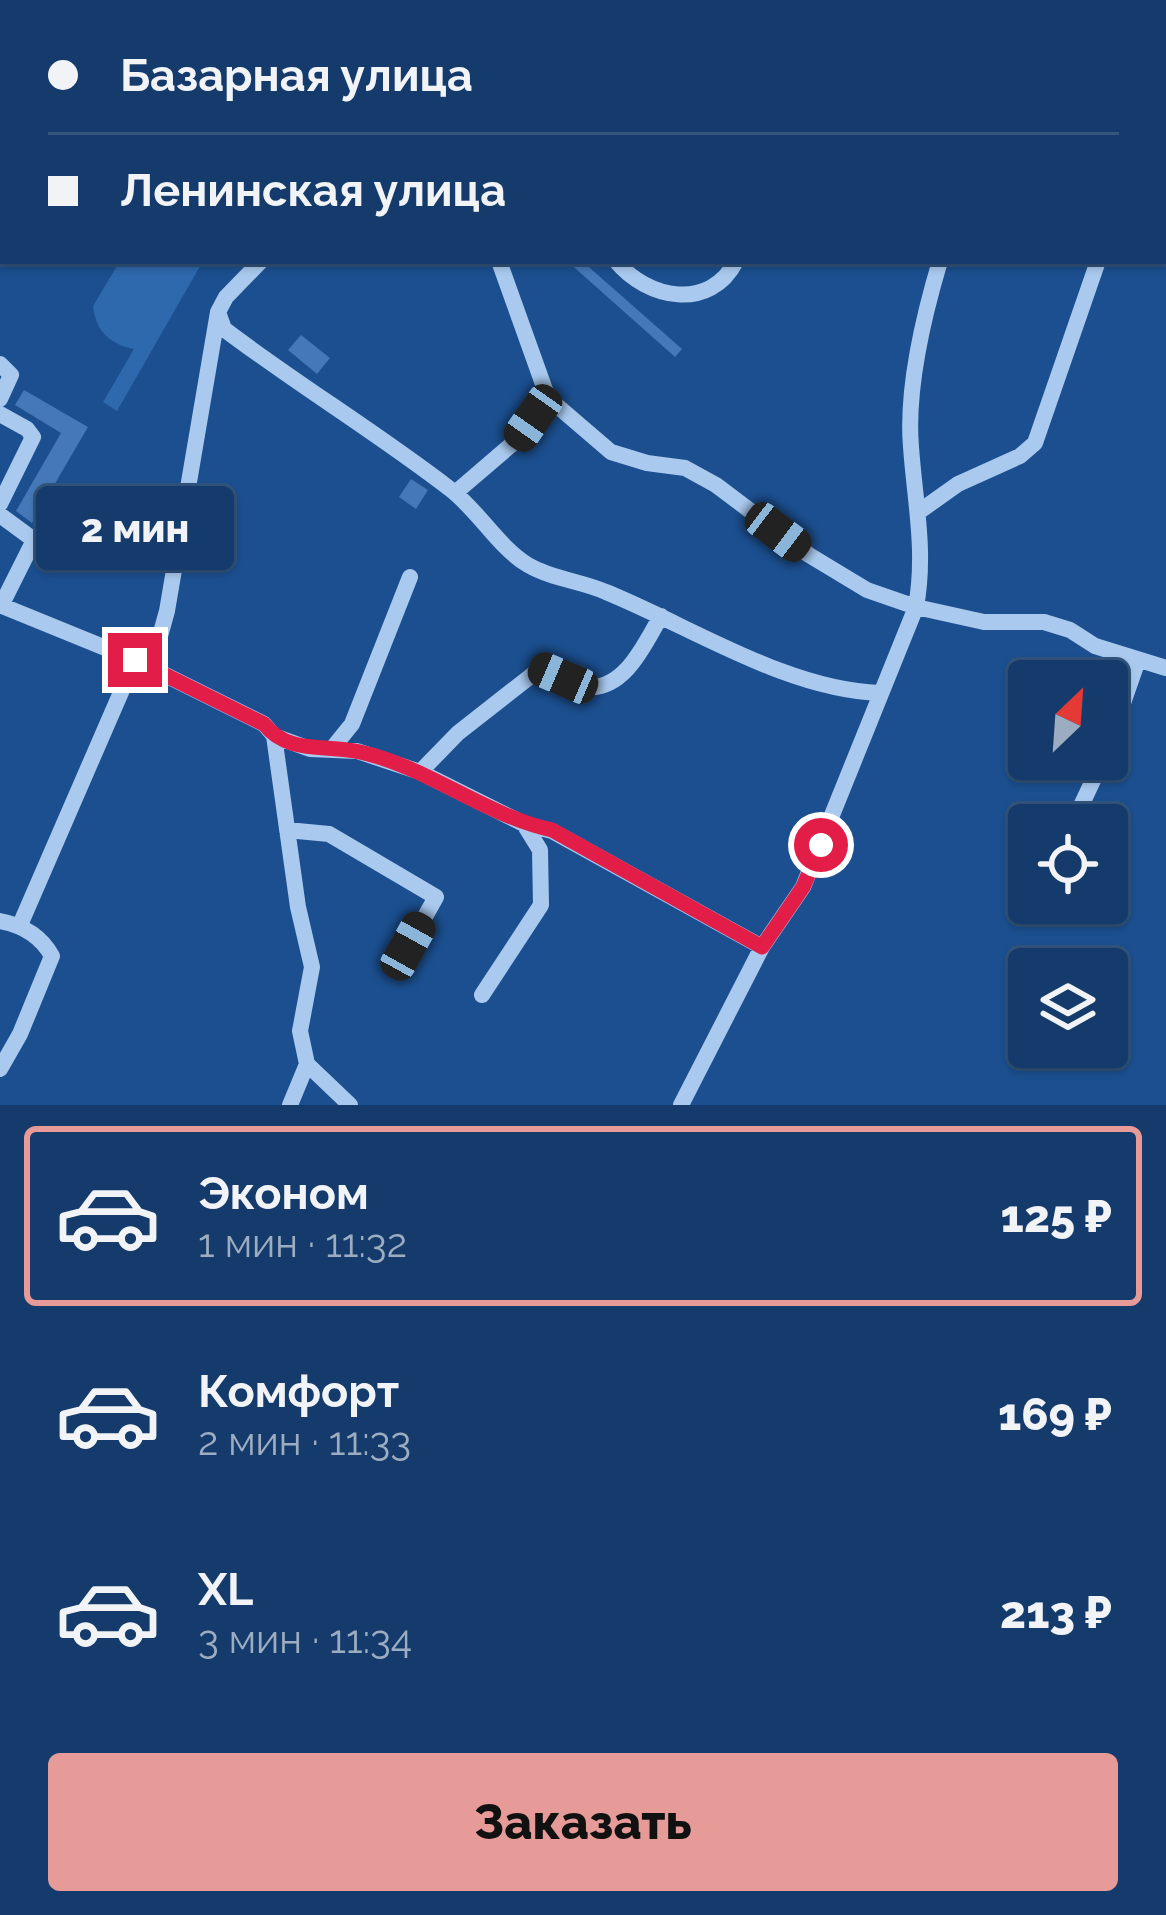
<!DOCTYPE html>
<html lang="ru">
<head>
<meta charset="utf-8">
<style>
	:root { --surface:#143b6b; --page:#1d4271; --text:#f1f3f6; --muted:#9dadc1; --line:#33557e; --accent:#e69b98 }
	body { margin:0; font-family:Raleway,sans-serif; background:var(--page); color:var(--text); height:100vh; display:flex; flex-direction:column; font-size:45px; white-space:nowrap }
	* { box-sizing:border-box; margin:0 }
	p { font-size:39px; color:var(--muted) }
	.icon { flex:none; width:66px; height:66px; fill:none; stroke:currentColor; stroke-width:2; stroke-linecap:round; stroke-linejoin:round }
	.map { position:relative; height:1105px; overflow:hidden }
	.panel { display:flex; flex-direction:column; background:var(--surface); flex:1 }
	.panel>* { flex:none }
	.banner { position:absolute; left:0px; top:0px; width:1167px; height:264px; box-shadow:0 3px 9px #0004,0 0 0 3px var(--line); display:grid; align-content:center; height:264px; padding:0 48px; background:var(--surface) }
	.needle { width:78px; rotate:25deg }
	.tools { position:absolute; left:1008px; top:660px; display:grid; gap:24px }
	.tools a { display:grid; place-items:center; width:120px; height:120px; border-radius:12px; background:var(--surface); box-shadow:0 3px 9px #0004,0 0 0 3px var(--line); font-size:60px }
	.end { position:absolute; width:54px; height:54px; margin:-27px; border:15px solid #e11d48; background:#fff; box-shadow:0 0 0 6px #fff }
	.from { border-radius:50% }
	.bubble { position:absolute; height:84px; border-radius:12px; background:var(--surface); box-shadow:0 3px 9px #0004,0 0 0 3px var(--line); font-size:39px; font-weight:800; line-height:84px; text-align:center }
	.car { position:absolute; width:36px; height:72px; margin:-36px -18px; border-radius:15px; box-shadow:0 0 9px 3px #0007; background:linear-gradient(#222 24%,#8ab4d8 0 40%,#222 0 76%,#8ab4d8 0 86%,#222 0) }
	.banner b { display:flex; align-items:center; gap:42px; height:114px; font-size:45px }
	.banner b+b { border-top:3px solid var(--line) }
	.banner i { width:30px; height:30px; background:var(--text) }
	ul { padding:21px 0 0; list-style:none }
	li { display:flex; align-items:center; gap:36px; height:180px; margin:0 24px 18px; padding:0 24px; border:6px solid transparent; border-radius:12px }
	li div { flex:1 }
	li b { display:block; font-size:45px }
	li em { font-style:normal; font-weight:800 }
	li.selected { border-color:var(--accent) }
	li>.icon { width:108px; height:108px; stroke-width:1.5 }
	.primary-button { display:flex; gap:24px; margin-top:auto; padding:24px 48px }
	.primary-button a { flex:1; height:138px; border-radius:12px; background:var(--accent); color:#111; font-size:48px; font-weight:800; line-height:138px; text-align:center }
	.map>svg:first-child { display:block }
	.green { fill:#2e69ad }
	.building { fill:#4478b7 }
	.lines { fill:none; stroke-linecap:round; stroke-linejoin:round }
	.minor { stroke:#a9c9ee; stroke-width:16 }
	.route { stroke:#e11d48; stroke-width:15 }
</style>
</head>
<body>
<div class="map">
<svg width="1166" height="1105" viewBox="0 0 1166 1105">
	<rect width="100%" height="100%" fill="#1b4f8f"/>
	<path class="green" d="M 120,261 L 203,261 L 117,411 L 103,402 L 134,349 C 110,344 96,332 93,306 Z"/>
	<path class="building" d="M 567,261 L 582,261 L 682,349 L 675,357 Z
		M 301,335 L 330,358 L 317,374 L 288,350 Z
		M 24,390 L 88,427 L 32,523 L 16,511 L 61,433 L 15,405 Z
		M 411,479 L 428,490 L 416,509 L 399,497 Z"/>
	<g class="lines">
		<path class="minor" d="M 50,0 L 56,3
			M 283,0 L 283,3
			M 462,0 L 464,3
			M 1008,0 L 1014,3
			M 847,3 L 847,0
			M 968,3 L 968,0
			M 0,49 L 3,51
			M 1164,53 L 1166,54
			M 1164,149 L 1166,145
			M 499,261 L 548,398 L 611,452 L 647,463 L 685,468 L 716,485 L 809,555 L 867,590 L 916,607 L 984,622 L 1044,622 L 1070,630 L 1095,646 L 1166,668
			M 616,261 C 647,299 710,312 736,261
			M 218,312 L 224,329 C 298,385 376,432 450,489 C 478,510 498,547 528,565 C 552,579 581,581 606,592 C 692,627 787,690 880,693
			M 0,364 L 11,375 L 0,399
			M 0,414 L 27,429 L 33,437 L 0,504
			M 455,493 L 518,439 L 548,398
			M 920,511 L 958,484 L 1020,456 L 1035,443 L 1098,261
			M 0,515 L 34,540 L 1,606
			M 0,605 L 135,660 L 264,724 L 274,736 L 298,907 L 312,967 L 300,1031 L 307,1064 L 350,1105
			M 142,664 L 160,636 L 167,611 L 218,312 L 226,297 L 261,261
			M 274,736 L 310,749 L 357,751 L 420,772 L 524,824 L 552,831 L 762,947
			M 1107,749 L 1138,660
			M 331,750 L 352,724 L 410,577
			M 420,772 L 458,733 L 541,668 C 554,674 572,686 586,687 C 625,691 645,643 661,616
			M 1072,825 L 1103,759
			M 287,830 L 329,834 L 436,897 L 408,947
			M 0,921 C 22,925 41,936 52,956 L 20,1034 L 0,1069
			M 20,925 L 135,660
			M 482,995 L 541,905 L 540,850 L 524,824
			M 290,1105 L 307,1064
			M 681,1105 L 762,947 L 803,887 L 916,607 C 926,551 915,503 911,447 C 906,388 923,318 940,261"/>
	</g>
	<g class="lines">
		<path class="route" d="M 135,660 L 264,724 C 288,755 326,744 360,752 C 428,767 484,815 552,830 L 762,947 L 803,887 L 821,845"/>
	</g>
</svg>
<div class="tools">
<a><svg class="needle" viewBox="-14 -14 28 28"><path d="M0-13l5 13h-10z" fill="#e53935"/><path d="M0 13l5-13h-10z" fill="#9dadc1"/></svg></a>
<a><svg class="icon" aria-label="locate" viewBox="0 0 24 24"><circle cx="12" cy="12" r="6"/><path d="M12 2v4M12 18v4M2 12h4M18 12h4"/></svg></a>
<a><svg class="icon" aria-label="layers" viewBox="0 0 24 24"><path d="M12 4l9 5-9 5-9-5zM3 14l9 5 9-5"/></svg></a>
</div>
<i class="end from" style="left:821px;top:845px"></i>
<i class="end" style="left:135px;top:660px"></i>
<div class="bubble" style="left:36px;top:486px;width:198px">2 мин</div>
<i class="car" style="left:533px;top:418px;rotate:215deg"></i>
<i class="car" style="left:778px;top:532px;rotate:127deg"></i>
<i class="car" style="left:563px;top:678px;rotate:293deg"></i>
<i class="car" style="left:408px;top:946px;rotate:29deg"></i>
<div class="banner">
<b><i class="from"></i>Базарная улица</b>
<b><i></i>Ленинская улица</b>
</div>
</div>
<section class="panel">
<ul>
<li class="selected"><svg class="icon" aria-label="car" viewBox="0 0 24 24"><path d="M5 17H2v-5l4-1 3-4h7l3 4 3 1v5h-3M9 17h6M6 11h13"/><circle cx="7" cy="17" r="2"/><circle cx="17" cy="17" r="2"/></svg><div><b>Эконом</b><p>1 мин · 11:32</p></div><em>125 ₽</em></li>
<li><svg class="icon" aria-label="car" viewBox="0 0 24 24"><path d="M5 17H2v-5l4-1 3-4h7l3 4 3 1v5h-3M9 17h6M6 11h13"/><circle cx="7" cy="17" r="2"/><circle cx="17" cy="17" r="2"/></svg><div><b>Комфорт</b><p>2 мин · 11:33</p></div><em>169 ₽</em></li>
<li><svg class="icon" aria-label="car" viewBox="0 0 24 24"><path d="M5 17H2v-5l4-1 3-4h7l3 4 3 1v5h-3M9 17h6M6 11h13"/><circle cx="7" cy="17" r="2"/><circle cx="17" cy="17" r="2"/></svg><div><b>XL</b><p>3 мин · 11:34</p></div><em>213 ₽</em></li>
</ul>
<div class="primary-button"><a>Заказать</a></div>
</section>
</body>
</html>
